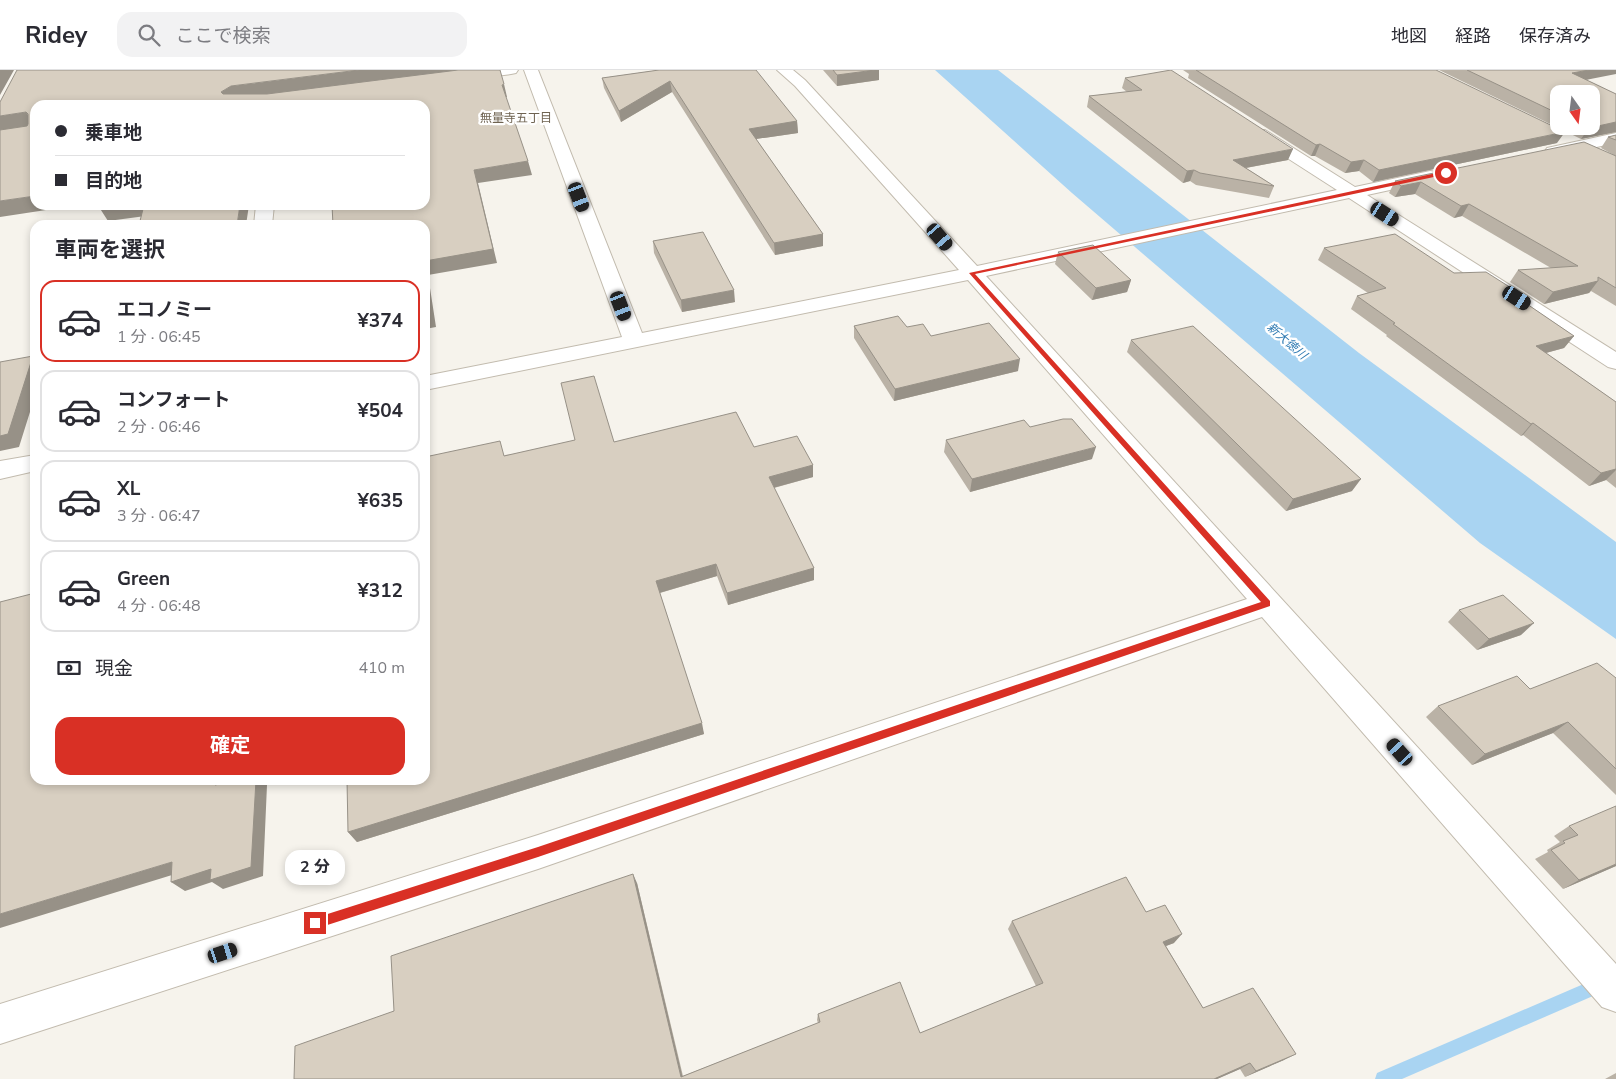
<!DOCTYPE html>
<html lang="ja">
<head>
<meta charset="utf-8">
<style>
	:root { --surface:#fff; --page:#f2f2f3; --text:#2b2b33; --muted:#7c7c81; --line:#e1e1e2; --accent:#d93025 }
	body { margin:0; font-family:"Nunito Sans","Noto Sans JP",sans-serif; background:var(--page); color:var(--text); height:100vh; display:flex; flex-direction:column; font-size:19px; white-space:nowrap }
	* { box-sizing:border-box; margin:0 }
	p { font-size:16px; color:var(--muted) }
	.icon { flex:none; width:28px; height:28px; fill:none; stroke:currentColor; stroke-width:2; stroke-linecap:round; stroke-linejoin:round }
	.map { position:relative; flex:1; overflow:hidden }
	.details { position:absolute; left:30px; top:150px; width:400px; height:565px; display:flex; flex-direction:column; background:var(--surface); border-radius:15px; box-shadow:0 2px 8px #0003 }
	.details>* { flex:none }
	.guide { position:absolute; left:30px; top:30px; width:400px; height:110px; border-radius:15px; box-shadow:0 2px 8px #0003; display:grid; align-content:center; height:110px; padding:0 25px; background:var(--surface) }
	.needle { width:32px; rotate:166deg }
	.controls { position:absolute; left:1550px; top:15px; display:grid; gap:10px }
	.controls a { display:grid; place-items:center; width:50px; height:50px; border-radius:10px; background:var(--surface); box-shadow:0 2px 8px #0003; font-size:25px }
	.end { position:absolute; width:22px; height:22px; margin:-11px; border:6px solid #d93025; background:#fff; box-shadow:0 0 0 2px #fff }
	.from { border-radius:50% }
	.bubble { position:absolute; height:35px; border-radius:15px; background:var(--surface); box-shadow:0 2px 8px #0003; font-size:16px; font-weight:700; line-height:35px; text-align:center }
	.car { position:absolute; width:15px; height:30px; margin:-15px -8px; border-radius:6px; box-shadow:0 0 4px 1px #0007; background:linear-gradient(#222 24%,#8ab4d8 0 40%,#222 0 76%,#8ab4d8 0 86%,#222 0) }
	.guide b { display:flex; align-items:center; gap:18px; height:48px; font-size:19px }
	.guide b+b { border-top:1px solid var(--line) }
	.guide i { width:12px; height:12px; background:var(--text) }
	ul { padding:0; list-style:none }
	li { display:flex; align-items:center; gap:15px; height:82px; margin:0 10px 8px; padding:0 15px; border:2px solid var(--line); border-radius:15px }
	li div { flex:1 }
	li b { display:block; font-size:19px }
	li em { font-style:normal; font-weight:700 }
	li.active { border-color:var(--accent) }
	li>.icon { width:45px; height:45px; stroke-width:1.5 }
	h2 { padding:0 25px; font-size:22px; line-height:60px }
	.pay { display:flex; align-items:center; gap:12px; height:55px; padding:0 25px; font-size:19px }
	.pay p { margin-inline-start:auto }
	.cta { display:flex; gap:10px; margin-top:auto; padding:10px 25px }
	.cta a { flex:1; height:58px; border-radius:15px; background:var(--accent); color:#fff; font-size:20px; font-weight:700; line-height:58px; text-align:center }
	header { display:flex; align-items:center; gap:30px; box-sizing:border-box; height:70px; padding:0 25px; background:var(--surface); border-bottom:1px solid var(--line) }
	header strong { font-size:24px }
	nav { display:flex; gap:28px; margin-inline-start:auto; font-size:18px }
	.search { width:350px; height:45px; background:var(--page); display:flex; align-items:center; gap:12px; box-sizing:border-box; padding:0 18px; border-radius:15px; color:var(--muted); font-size:19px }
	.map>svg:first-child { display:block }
	.water { fill:#a9d4f2 }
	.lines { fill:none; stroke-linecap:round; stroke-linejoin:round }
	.stream { fill:#a9d4f2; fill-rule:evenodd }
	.minor-casing { stroke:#c2bbae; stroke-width:2 }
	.minor { fill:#fff; fill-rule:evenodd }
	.wall { fill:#bab2a6; fill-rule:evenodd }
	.shaded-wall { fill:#979187 }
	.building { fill:#d8cfc1; stroke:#979187 }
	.route { fill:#d93025 }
	.labels { text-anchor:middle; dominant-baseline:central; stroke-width:4.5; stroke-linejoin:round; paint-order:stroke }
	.far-neighbourhood-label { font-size:12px; fill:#6e6250; stroke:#fff }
	.far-water-label { font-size:12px; font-style:italic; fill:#2e7ab2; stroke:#fff }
</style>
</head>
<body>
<header>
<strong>Ridey</strong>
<div class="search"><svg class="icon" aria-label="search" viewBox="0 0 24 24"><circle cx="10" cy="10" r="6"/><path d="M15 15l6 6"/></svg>ここで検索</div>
<nav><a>地図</a><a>経路</a><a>保存済み</a></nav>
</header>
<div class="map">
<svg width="1616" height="1009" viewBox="0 0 1616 1009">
	<rect width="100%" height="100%" fill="#f6f3ec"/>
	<path class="water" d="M 935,0 L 998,0 L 1359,283 L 1616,472 L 1616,569 L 1480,473 L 1072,123 Z"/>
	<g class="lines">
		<path class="stream" d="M 1616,900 L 1616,916 L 1402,1009 L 1375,1009 L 1377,1003 Z"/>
		<defs>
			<path id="minor" d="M 477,0 L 518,0 L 516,3 L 511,4 L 464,10 L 459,9 L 457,6 L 459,3 Z
				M 524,0 L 538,0 L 642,263 L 959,200 L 795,16 L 777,0 L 793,0 L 805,10 L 977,196 L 1337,120 L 1253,66 L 1251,63 L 1253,60 L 1265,60 L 1355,117 L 1430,101 L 1436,102 L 1438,106 L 1436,110 L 1367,125 L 1616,282 L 1616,299 L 1608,297 L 1349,128 L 986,206 L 1616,894 L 1616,942 L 1602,937 L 1262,547 L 538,799 L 0,974 L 0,934 L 538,765 L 1247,529 L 968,210 L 425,320 L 425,306 L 622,267 Z
				M 1616,63 L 1616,73 L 1553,86 L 1547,84 L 1545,81 L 1547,78 Z
				M 256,135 L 274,135 L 272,155 L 254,155 Z
				M 35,385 L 35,401 L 0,409 L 0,391 Z"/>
		</defs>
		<use href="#minor" class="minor-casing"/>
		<use href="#minor" class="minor"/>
	</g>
	<path class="wall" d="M 659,0 L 797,51 L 798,63 L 756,69 L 823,164 L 823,176 L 775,185 L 672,22 L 621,52 L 604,18 L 602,8 Z
		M 823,0 L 879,0 L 879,10 L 837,16 Z
		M 1183,0 L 1436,0 L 1557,73 L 1373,112 L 1359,101 L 1345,103 L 1315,86 L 1311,86 L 1188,8 L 1189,4 Z
		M 1439,0 L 1616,0 L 1586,10 L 1616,24 L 1616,62 L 1581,69 ZM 1559,24 L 1591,56 L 1559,56 Z
		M 1125,8 L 1288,90 L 1246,98 L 1274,116 L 1269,128 L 1196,115 L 1190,111 L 1183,113 L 1087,37 L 1089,26 L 1127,22 L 1122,18 Z
		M 1616,65 L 1616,236 L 1591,221 L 1589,223 L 1544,234 L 1510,212 L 1518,200 L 1551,198 L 1462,146 L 1454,148 L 1415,124 L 1395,127 L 1389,123 L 1395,111 L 1612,84 L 1601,78 L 1608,67 Z
		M 653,171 L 735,232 L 682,242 L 654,183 Z
		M 1324,178 L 1454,203 L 1527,228 L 1524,232 L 1574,266 L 1564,278 L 1546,283 L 1616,332 L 1616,418 L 1606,410 L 1589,416 L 1523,365 L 1521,366 L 1386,266 L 1387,265 L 1351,239 L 1357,226 L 1368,223 L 1318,190 Z
		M 1058,182 L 1131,210 L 1127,222 L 1092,230 L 1055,194 Z
		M 854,256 L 907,257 L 931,266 L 1018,301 L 894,331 L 854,268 Z
		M 1131,270 L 1352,421 L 1286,441 L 1127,282 Z
		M 1030,357 L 1092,389 L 970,422 L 944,382 L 946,370 Z
		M 614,372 L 754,377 L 813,395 L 813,407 L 774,418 L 814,498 L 814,510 L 728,535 L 717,506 L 660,523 L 704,664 L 357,772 L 348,762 L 505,385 Z
		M 1459,540 L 1521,565 L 1477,580 L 1448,552 Z
		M 1616,608 L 1616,725 L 1553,663 L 1472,695 L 1426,647 L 1438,636 L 1530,619 Z
		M 1569,756 L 1616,796 L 1563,819 L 1535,789 L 1548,782 L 1547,780 L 1560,772 L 1554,766 Z
		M 637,813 L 683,1006 L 818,953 L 817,950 L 818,944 L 920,963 L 1036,916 L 1008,859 L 1012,851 L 1146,842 L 1174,873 L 1166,876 L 1203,938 L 1284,990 L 1245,1007 L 1240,999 L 1217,1009 L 294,1009 L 394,941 Z
		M 1616,1003 L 1616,1009 L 1605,1009 Z"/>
	<path class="shaded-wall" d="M 0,0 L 14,0 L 0,25 Z
		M 359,0 L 462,0 L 227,35 L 221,22 L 231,16 Z
		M 875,0 L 879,0 L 879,10 L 837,16 L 837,5 Z
		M 1589,0 L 1616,0 L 1616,4 L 1565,14 L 1572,3 Z
		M 670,11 L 672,22 L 621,52 L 619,41 Z
		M 504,14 L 507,27 L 505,27 L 502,15 Z
		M 26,42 L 35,55 L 0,61 L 0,46 Z
		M 797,51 L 798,63 L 749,70 L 749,59 Z
		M 1616,52 L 1616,62 L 1581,69 L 1589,58 Z
		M 1565,62 L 1557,73 L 1373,112 L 1379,100 Z
		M 1320,74 L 1315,86 L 1311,86 L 1316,75 Z
		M 1293,79 L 1288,90 L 1229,101 L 1233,90 Z
		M 1364,90 L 1359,101 L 1345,103 L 1351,92 Z
		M 528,91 L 532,105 L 478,113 L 497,193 L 428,205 L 436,257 L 425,259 L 425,191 L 474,100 Z
		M 1194,100 L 1190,111 L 1183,113 L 1187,101 Z
		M 1421,112 L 1415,124 L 1395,127 L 1401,116 Z
		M 35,126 L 35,135 L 79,135 L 0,147 L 0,131 Z
		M 1469,134 L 1462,146 L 1454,148 L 1461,136 Z
		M 116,135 L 147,135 L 153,145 L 108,151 L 99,137 Z
		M 240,135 L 249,135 L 246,155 L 237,155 Z
		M 823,164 L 823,176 L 775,185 L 774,173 Z
		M 1131,210 L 1127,222 L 1092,230 L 1096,218 Z
		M 1598,211 L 1589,223 L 1544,234 L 1553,222 Z
		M 734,220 L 735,232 L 682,242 L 681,230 Z
		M 1574,266 L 1564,278 L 1527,288 L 1536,276 Z
		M 33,286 L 35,288 L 35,326 L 19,377 L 0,381 L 0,366 Z
		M 1020,289 L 1018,301 L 894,331 L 895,319 Z
		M 1533,353 L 1523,365 L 1521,366 L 1531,354 Z
		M 1096,377 L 1092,389 L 970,422 L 972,409 Z
		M 813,395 L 813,407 L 769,419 L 769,407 Z
		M 1616,399 L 1616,400 L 1606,410 L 1589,416 L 1601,403 Z
		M 1361,409 L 1352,421 L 1286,441 L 1293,429 Z
		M 716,494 L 717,506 L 659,523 L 656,511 Z
		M 814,498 L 814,510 L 728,535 L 727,523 Z
		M 35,536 L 35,549 L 32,546 Z
		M 1534,553 L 1521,565 L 1477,580 L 1489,569 Z
		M 1568,652 L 1553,663 L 1472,695 L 1485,684 Z
		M 702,653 L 704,664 L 357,772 L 348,762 Z
		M 215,710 L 227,710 L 226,726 L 215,715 Z
		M 256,710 L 262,710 L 267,715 L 263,806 L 223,819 L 212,812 L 185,821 L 171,812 Z
		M 172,792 L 185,801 L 0,858 L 0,844 Z
		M 1616,794 L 1616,796 L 1563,819 L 1579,810 Z
		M 633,804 L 637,813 L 683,1009 L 681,1007 Z
		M 1182,864 L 1174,873 L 1155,880 L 1163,872 Z
		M 1296,984 L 1284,990 L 1245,1007 L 1256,1001 Z
		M 1250,993 L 1240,999 L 1217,1009 L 1214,1009 Z"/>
	<path class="building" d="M 17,0 L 359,0 L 231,16 L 221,22 L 223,24 L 267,24 L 458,0 L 500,0 L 504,14 L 502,15 L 528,91 L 474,100 L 493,179 L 425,191 L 425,155 L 333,155 L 332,135 L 425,135 L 425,35 L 35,35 L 35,126 L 0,131 L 0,60 L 27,56 L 28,54 L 28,44 L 26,42 L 0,46 L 0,32 Z
		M 659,0 L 756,0 L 797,51 L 749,59 L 823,164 L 774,173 L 670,11 L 619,41 L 602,8 Z
		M 833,0 L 875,0 L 837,5 Z
		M 1171,0 L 1293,79 L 1233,90 L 1274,116 L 1200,103 L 1194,100 L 1187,101 L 1089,26 L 1142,20 L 1125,8 Z
		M 1196,0 L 1436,0 L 1565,62 L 1379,100 L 1364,90 L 1351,92 L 1320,74 L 1316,75 Z
		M 1467,0 L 1589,0 L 1572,3 L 1616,24 L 1616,52 L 1589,58 L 1585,56 L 1591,56 L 1591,24 L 1559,24 L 1559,44 Z
		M 1616,65 L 1616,70 L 1608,67 Z
		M 1584,72 L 1616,86 L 1616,218 L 1598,207 L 1598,211 L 1553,222 L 1518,200 L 1578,196 L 1469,134 L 1461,136 L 1421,112 L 1401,116 L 1395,111 Z
		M 100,135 L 116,135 L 99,137 Z
		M 144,135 L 240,135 L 237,155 L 139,155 Z
		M 703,162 L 734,220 L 681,230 L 653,171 Z
		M 1395,164 L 1454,203 L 1486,202 L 1527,228 L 1521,230 L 1574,266 L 1536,276 L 1616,332 L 1616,399 L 1601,403 L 1533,353 L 1531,354 L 1393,254 L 1395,253 L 1357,226 L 1386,218 L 1324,178 Z
		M 1093,175 L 1131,210 L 1096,218 L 1058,182 Z
		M 425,206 L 430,243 L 425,244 Z
		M 898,246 L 907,257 L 923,254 L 931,266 L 989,253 L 1020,289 L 895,319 L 854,256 Z
		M 1193,256 L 1361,409 L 1293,429 L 1131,270 Z
		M 33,286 L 8,364 L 0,366 L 0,292 Z
		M 594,306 L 614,372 L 736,342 L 754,377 L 797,366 L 813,395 L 769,407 L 814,498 L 727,523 L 716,494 L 656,511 L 702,653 L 348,762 L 347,710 L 425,710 L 425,387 L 500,371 L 504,386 L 575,370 L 561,313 Z
		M 1063,349 L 1072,349 L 1096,377 L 972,409 L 946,370 L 1024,350 L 1030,357 Z
		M 35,523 L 35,536 L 32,546 L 35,546 L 35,710 L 215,710 L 215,715 L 236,710 L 256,710 L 251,797 L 210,810 L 211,799 L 171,812 L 172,792 L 0,844 L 0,532 Z
		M 1503,525 L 1534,553 L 1489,569 L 1459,540 Z
		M 1597,593 L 1616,608 L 1616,699 L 1568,652 L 1485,684 L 1438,636 L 1517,606 L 1530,619 Z
		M 1616,736 L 1616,794 L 1579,810 L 1551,780 L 1565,773 L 1563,771 L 1578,765 L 1569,756 Z
		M 633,804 L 681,1007 L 820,952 L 818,944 L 900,912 L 920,963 L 1043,913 L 1012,851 L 1126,807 L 1146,842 L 1165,835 L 1182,864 L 1163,872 L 1203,938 L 1253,918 L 1296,984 L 1256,1001 L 1250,993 L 1214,1009 L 294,1009 L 295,976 L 394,941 L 391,886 Z"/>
	<path class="route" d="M 1446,101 L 1448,104 L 975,204 L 1270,531 L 1270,536 L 538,787 L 315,859 L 312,857 L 310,853 L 312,849 L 315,848 L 538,777 L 1261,532 L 969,203 Z"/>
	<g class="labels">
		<g class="far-neighbourhood-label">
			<text x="516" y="48">無量寺五丁目</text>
		</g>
		<g class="far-water-label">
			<text transform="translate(1287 271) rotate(41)">新大徳川</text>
		</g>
	</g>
</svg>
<div class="controls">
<a><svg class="needle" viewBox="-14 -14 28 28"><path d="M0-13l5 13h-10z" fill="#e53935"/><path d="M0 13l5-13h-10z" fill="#7c7c81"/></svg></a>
</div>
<i class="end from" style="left:1446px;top:103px"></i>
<i class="end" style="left:315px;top:853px"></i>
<div class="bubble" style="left:285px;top:780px;width:60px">2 分</div>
<i class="car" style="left:579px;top:127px;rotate:159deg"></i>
<i class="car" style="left:1385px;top:144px;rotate:123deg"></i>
<i class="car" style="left:940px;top:167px;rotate:139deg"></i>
<i class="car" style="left:1517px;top:228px;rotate:123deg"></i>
<i class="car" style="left:621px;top:236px;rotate:159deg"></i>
<i class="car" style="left:1400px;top:682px;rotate:318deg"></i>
<i class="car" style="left:223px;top:883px;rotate:72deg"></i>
<div class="guide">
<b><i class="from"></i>乗車地</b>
<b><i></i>目的地</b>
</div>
<section class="details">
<h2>車両を選択</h2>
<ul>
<li class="active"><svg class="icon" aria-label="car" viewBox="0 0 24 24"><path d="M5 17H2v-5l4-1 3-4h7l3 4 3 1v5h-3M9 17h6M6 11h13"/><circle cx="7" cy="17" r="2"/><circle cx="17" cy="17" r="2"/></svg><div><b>エコノミー</b><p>1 分 · 06:45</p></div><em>¥374</em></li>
<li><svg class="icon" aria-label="car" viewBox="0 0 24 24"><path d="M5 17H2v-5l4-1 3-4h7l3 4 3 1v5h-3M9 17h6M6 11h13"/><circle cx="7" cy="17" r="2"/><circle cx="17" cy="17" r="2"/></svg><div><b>コンフォート</b><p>2 分 · 06:46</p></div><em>¥504</em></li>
<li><svg class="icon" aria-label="car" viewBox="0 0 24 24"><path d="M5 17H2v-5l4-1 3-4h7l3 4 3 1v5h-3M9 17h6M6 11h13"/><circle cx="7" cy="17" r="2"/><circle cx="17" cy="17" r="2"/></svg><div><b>XL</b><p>3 分 · 06:47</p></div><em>¥635</em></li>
<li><svg class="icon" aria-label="car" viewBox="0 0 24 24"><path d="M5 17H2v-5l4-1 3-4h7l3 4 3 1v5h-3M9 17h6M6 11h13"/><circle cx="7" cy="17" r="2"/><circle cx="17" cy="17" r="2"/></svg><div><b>Green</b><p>4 分 · 06:48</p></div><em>¥312</em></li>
</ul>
<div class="pay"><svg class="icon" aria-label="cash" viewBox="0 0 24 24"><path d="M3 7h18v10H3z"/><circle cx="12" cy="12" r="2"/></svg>現金<p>410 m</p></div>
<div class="cta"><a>確定</a></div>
</section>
</div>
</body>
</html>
